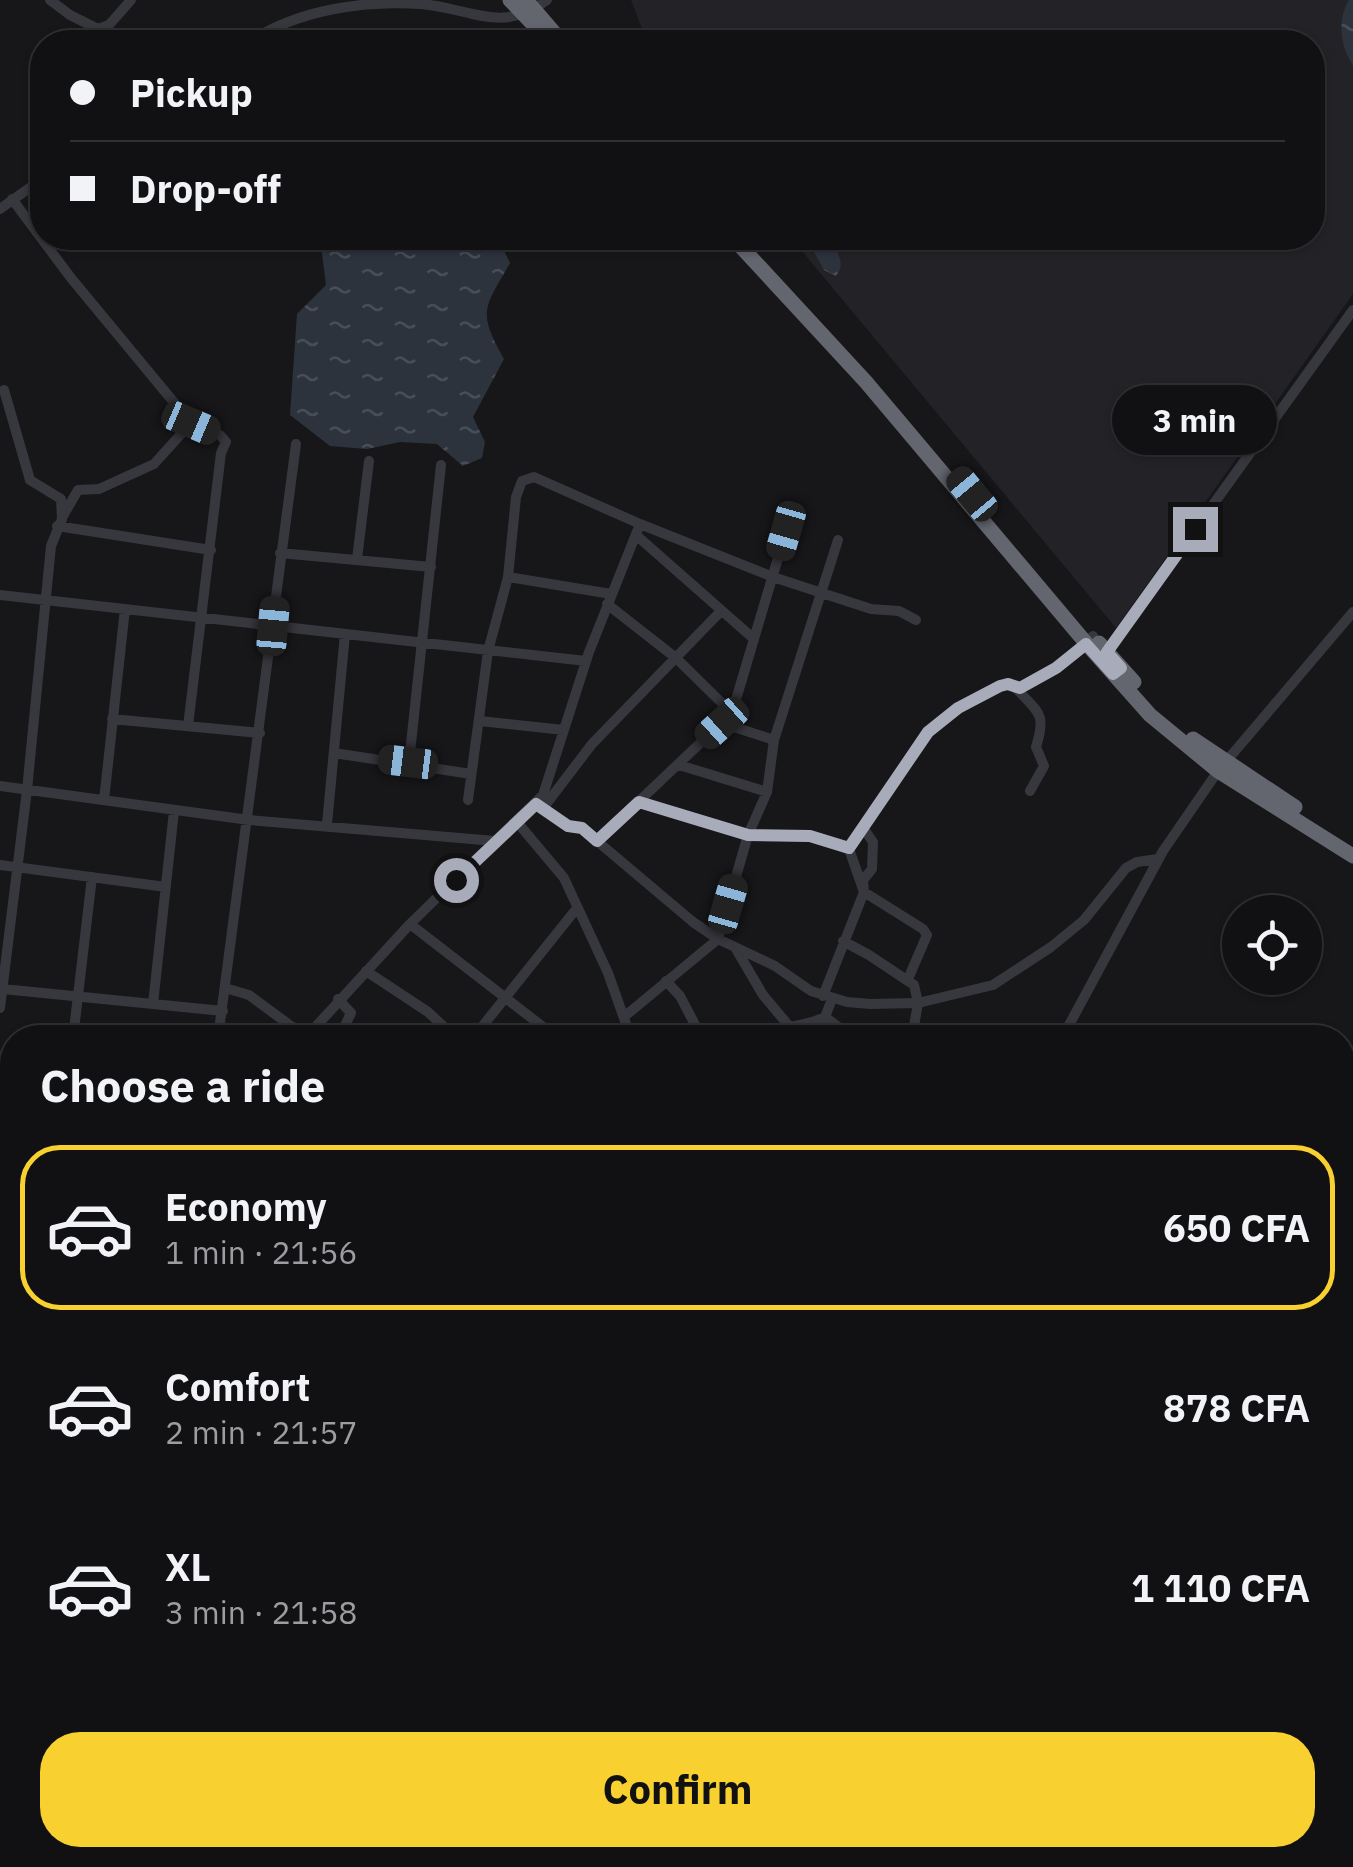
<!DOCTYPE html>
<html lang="en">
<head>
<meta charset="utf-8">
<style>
	:root { --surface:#111013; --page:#1a191c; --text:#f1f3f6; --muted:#9c9da0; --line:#303033; --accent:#f8d02f }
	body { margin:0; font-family:"IBM Plex Sans",sans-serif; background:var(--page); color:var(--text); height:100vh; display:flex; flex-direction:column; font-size:38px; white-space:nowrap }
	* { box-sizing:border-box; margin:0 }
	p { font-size:32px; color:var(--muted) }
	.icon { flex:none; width:55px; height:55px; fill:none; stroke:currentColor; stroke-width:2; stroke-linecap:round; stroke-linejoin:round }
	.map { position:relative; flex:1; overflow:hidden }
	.details { position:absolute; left:0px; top:1025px; width:1355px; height:842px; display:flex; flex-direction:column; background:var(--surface); border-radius:40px 40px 0 0; box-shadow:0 2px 8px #0004,0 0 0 2px var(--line) }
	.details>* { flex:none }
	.hud { position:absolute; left:30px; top:30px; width:1295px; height:220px; border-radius:40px; box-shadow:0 2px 8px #0004,0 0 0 2px var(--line); display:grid; align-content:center; height:220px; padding:0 40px; background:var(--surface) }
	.controls { position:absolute; left:1222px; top:895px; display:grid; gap:20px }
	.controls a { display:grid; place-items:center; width:100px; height:100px; border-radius:50%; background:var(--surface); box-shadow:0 2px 8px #0004,0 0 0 2px var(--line); font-size:50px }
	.end { position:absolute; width:45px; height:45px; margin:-22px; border:12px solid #a8abb9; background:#111; box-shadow:0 0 0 5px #111 }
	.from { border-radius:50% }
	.bubble { position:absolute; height:70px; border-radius:35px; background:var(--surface); box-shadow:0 2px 8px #0004,0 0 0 2px var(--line); font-size:32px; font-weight:700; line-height:70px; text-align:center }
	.car { position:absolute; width:30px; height:60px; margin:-30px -15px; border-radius:12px; box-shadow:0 0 8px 2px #0007; background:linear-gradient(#222 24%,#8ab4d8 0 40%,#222 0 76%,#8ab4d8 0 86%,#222 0) }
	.hud b { display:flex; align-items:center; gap:35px; height:95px; font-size:38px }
	.hud b+b { border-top:2px solid var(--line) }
	.hud i { width:25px; height:25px; background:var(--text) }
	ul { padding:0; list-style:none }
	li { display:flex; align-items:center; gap:30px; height:165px; margin:0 20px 15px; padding:0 20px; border:5px solid transparent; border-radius:40px }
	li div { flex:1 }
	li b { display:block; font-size:38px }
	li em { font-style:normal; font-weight:700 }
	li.active { border-color:var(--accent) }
	li>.icon { width:90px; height:90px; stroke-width:1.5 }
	h2 { padding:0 40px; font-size:45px; line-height:120px }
	.action { display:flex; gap:20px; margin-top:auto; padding:20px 40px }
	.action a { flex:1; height:115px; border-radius:40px; background:var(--accent); color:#111; font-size:40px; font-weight:700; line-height:115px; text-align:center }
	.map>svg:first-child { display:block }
	.built { fill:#232226 }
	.water { fill:url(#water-ripples) }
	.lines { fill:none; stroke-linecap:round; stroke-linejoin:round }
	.minor { stroke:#37373e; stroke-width:10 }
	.highway { stroke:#63656f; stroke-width:15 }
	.route { stroke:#a8abb9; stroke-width:12 }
</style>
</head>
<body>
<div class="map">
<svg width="1353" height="1867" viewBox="0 0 1353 1867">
	<defs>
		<pattern id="water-ripples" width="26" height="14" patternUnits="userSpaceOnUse" patternTransform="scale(2.5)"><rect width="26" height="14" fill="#2c333d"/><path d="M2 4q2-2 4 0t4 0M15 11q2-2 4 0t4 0" fill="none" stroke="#484e57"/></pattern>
	</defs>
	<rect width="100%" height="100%" fill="#171619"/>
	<path class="built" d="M 631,0 L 1353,0 L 1353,294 L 1116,628 L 791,238 L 1312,238 L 1312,42 L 647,42 Z"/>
	<path class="water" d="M 1349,0 L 1353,0 L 1353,65 C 1340,46 1337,20 1349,0 Z
		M 320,238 L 498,238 L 510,263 C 484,309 477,311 504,359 L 473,417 L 485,442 L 482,458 L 463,466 L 437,444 L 400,442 L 367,449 L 330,446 L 290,415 L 297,314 L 326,285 Z
		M 855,238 L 851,249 L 847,250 L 838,244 L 835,246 C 839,258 845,265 836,276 L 824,270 L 807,239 Z"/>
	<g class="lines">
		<path class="minor" d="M 50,0 L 70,15 L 98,29 L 109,25 L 131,0
			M 249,42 C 298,10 363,0 421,4 C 471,8 501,35 547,0
			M 12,199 L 71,278 L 191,423 L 154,464 L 99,489 L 78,490 L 63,516
			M 0,209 L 42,179
			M 57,526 L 211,550
			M 636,535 L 754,639
			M 280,553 L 431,567
			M 357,559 L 369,461
			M 508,577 L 611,594
			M 0,595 L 586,661
			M 1107,652 L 1353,310
			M 1015,687 C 1038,713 1047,712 1036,747 L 1044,766 L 1030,791
			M 732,713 L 786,531
			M 112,719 L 260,733
			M 480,721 L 564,730
			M 722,723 L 774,740
			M 188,726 L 221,453 L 226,442 L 220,435 L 191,423
			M 334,753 L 471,774
			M 409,762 L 441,465
			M 679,765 L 767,792
			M 0,786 L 249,820 L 495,841 L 543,795 L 589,652 L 640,524
			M 104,800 L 125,609
			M 468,800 L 488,651 L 508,577 L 516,497 L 522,481 L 534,477 L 640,524 L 773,577 L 871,609 L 899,611 L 916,620
			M 639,802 L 748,835 L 810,837 L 849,849 L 864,892 L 923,929 L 927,935 L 908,979
			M 537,804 L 568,826 L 582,829 L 597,841 L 732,713 L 676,658 L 607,604
			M 544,807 L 592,744 L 721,611
			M 517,822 L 564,878 L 608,973 L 631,1038
			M 327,824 L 345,634
			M 597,841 L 693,922 L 718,939 L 775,966 L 811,991 L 847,1002 L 870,1004 L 918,1003 L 993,985 L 1051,947 L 1084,920 L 1126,868 L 1137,862 L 1158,859
			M 849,849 L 924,737 C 945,712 973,702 1000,686 L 1007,683 L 1020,688 L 1056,668 L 1093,636
			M 0,865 L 166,887
			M 410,924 L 547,1030 L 541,1038
			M 843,941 L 869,955 L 914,985 L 918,1003 L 912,1038
			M 736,949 L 763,995 L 799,1038
			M 366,971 L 428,1012 L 456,1038
			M 666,981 L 680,996 L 702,1038
			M 225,988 L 249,995 L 291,1026 L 309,1034 L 410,924 L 495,841
			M 3,989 L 223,1011
			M 823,996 L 864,892 L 863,880 L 872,869 L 873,842 L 864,829
			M 338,999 L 351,1013 L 339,1038
			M 153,1004 L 174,811
			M 0,1008 L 27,790 L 51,546 L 62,519 L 61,499 L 30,480 L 4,390
			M 625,1016 L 718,939 L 748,835 L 767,792 L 774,740 L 838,540
			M 825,1017 L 853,1038
			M 73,1038 L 92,877
			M 218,1038 L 296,444
			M 473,1038 L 577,908
			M 760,1038 C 780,1024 804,1028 825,1017 L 832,999
			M 1062,1038 L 1163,851 L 1218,771 L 1353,612
			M 0,1058 L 12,1060
			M 0,1081 L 12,1093
			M 0,1267 L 12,1277
			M 0,1434 L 12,1435
			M 0,1492 L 12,1502
			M 0,1542 L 12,1515
			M 0,1613 L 12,1617
			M 0,1653 L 12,1658
			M 0,1730 L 12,1735
			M 0,1780 L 8,1782 L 12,1778
			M 1342,1813 L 1353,1813
			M 0,1852 L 24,1864
			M 239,1855 L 252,1867
			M 357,1855 L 370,1867
			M 455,1855 L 470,1867
			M 655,1855 L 660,1855
			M 891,1855 L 911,1867
			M 1084,1855 L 1102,1867
			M 1266,1855 L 1280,1867
			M 389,1867 L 398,1855
			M 581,1867 L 585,1862
			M 621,1867 L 637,1855
			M 680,1867 L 686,1855
			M 838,1867 L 841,1855
			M 956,1867 L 969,1855
			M 1232,1867 L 1244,1855
			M 1340,1867 L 1353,1851"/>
		<path class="highway" d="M 510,0 L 550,42
			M 526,0 L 562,42
			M 733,238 L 866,382 L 1086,643 L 1150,715 L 1218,771 L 1353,856
			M 1099,643 L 1134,682
			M 1193,739 L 1295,807"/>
	</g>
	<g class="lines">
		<path class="route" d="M 456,880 L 536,804 L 568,826 L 582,828 L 597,841 L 639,802 L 748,835 L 810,836 L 849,848 L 928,732 L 958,708 L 1000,686 L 1008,684 L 1020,688 L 1056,668 L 1086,644 L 1113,674 L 1121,668 L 1107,652 L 1195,529"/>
	</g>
</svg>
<div class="controls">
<a><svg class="icon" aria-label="locate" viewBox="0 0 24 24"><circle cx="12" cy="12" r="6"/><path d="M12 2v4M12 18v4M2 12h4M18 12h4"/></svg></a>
</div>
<i class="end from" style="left:456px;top:880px"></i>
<i class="end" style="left:1195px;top:529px"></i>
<div class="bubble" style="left:1112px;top:385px;width:165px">3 min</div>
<i class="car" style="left:191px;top:423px;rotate:113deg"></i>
<i class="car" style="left:972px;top:494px;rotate:320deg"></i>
<i class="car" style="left:786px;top:531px;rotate:196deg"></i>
<i class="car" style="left:273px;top:626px;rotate:5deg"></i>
<i class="car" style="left:722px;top:723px;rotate:228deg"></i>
<i class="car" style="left:408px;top:762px;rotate:277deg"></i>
<i class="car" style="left:728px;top:904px;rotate:16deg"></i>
<div class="hud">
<b><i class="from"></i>Pickup</b>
<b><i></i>Drop-off</b>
</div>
<section class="details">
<h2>Choose a ride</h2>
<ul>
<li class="active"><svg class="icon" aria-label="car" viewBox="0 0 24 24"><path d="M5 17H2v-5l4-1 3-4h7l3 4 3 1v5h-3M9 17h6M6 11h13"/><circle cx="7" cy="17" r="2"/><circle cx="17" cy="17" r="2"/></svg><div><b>Economy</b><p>1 min · 21:56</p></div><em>650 CFA</em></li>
<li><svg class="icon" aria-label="car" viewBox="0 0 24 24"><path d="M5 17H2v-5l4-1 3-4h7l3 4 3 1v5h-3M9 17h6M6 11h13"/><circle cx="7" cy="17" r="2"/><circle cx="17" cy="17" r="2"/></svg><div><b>Comfort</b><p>2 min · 21:57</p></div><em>878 CFA</em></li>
<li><svg class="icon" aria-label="car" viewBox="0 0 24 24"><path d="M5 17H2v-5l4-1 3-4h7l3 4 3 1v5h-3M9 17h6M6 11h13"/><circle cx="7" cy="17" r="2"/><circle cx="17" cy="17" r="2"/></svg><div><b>XL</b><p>3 min · 21:58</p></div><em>1 110 CFA</em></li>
</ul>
<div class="action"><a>Confirm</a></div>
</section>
</div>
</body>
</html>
